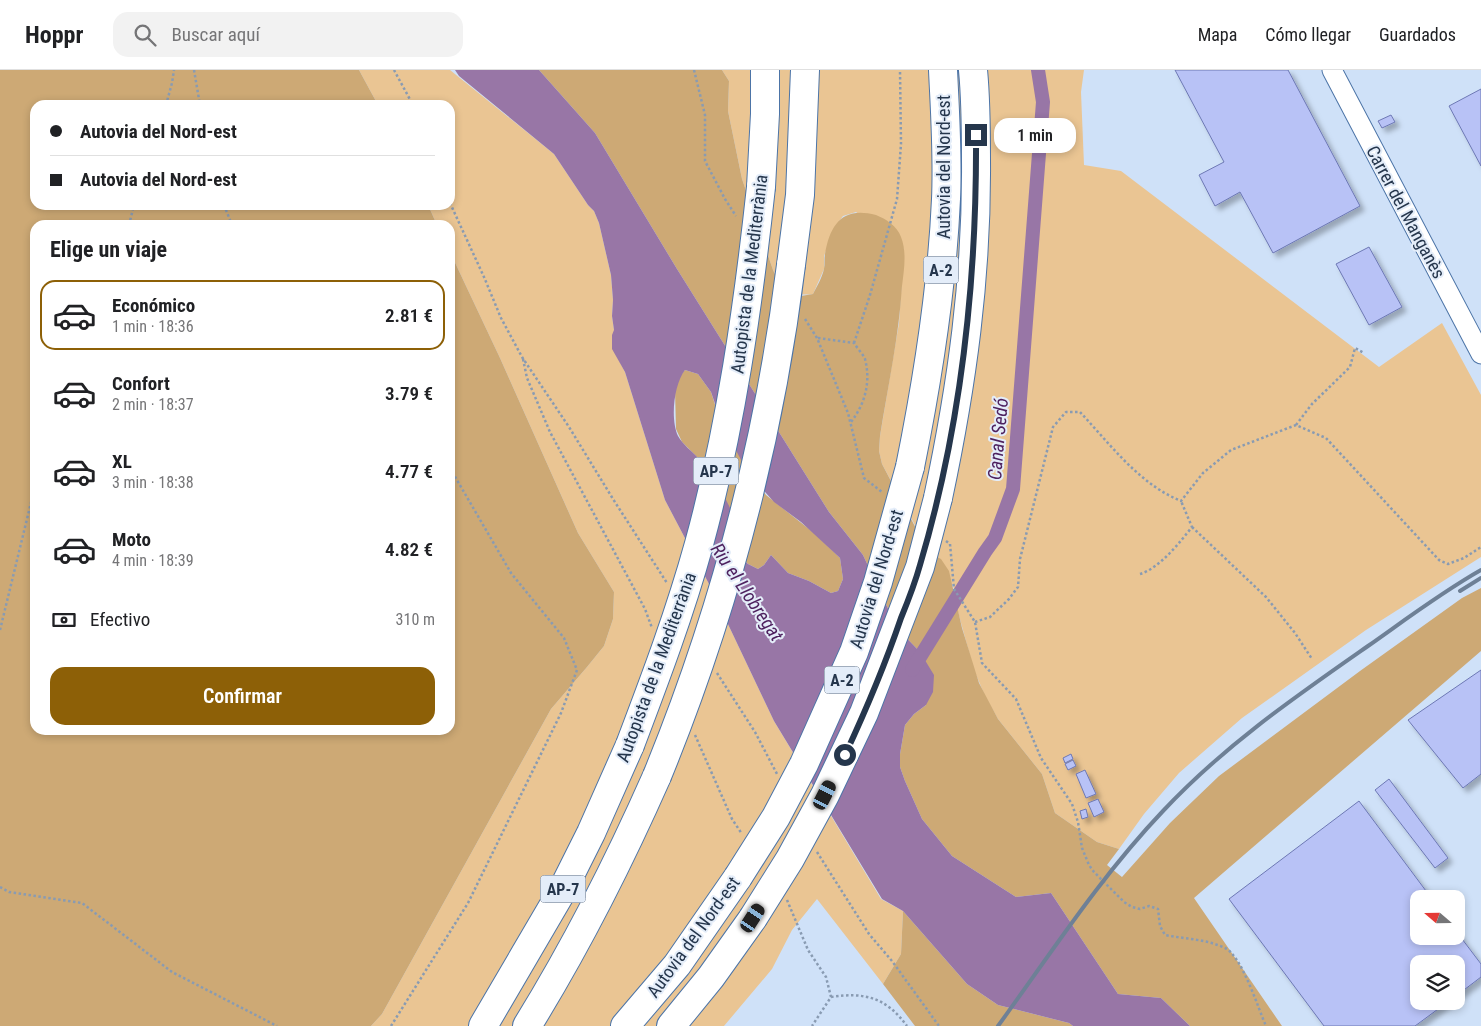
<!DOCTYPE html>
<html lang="es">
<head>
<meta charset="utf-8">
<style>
	:root { --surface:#fff; --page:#f2f2f2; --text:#202124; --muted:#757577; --line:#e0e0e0; --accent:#8d6007 }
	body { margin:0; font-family:"Roboto Condensed",sans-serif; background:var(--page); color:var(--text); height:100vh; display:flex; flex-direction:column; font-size:19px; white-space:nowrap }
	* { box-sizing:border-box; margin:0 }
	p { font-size:16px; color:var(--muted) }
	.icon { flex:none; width:28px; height:28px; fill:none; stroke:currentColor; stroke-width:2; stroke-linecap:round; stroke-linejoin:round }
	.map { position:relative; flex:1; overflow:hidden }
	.panel { position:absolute; left:30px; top:150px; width:425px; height:515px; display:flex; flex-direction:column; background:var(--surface); border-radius:15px; box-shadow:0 2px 8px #0003 }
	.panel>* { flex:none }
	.hud { position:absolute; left:30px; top:30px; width:425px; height:110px; border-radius:15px; box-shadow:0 2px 8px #0003; display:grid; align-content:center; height:110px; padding:0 20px; background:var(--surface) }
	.needle { width:32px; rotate:290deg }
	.tools { position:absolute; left:1410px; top:820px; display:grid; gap:10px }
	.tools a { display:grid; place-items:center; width:55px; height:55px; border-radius:10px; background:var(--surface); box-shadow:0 2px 8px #0003; font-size:25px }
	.end { position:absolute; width:22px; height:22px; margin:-11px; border:6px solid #25364c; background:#fff; box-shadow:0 0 0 2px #fff }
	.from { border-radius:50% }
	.bubble { position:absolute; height:35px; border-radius:15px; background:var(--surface); box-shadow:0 2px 8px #0003; font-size:16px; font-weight:600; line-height:35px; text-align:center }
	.car { position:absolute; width:15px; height:30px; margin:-15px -8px; border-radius:6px; box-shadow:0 0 4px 1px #0007; background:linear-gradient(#222 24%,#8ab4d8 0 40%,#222 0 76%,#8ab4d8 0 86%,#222 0) }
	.hud b { display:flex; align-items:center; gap:18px; height:48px; font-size:19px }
	.hud b+b { border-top:1px solid var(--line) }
	.hud i { width:12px; height:12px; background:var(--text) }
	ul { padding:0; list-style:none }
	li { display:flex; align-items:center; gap:15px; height:70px; margin:0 10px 8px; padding:0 10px; border:2px solid transparent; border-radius:15px }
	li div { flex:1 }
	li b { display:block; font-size:19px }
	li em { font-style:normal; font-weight:600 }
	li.current { border-color:var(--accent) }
	li>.icon { width:45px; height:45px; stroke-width:1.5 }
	h2 { padding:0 20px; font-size:22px; line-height:60px }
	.pay { display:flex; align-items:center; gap:12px; height:55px; padding:0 20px; font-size:19px }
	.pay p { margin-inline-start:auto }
	.primary-button { display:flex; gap:10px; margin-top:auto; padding:10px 20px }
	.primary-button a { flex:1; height:58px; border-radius:15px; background:var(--accent); color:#fff; font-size:20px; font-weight:600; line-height:58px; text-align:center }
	header { display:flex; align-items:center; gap:30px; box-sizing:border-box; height:70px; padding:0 25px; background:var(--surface); border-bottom:1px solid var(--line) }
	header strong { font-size:24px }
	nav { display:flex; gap:28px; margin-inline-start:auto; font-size:18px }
	.search { width:350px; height:45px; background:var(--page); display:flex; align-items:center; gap:12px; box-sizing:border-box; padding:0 18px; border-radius:15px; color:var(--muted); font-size:19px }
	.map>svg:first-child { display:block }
	.green { fill:#eac593 }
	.forest { fill:#cda975 }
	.water { fill:#9876a6; fill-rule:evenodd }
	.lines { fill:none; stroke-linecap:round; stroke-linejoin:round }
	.canal { stroke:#9876a6; stroke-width:14 }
	.building { fill:#b8c2f6; stroke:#6d78b4; filter:url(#shadow) }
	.minor-casing { stroke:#4c74a7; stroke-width:21 }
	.highway-casing { stroke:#4c74a7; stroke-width:30 }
	.path { stroke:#899bb2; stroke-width:2.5; stroke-dasharray:2.5 2.5; stroke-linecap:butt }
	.minor { stroke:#fff; stroke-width:19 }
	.highway { stroke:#fff; stroke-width:28 }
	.rail { stroke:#6e8096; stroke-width:4 }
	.highway-bridge-casing { stroke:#4c74a7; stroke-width:30; stroke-linecap:butt }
	.highway-bridge { stroke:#fff; stroke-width:28 }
	.route { stroke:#25364c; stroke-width:6 }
	.labels { text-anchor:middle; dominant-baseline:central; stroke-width:4; stroke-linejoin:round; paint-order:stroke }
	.shield { fill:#e4edf9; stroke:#5e6d80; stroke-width:1 }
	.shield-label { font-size:16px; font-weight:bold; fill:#25364c }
	.street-label { font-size:18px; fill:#25364c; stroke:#e4edf9 }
	.water-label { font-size:19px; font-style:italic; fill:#4e225f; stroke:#e4edf9 }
</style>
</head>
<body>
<header>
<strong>Hoppr</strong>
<div class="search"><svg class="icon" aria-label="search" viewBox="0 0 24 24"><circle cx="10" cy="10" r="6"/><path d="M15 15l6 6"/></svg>Buscar aquí</div>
<nav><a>Mapa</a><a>Cómo llegar</a><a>Guardados</a></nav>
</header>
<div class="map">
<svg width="1481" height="956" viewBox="0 0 1481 956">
	<defs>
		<filter id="shadow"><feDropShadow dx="4.5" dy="4.5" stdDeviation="2.5" flood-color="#0004"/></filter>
	</defs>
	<rect width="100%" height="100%" fill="#cfe1f8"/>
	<path class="green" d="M 359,0 L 450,0 L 554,84 L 588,135 L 594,141 L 599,153 L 611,205 L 613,230 L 612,246 L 614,260 L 613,279 L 625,302 L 665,430 L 708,512 L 774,651 L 881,829 L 903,841 L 901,884 L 883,914 L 817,829 L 792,860 L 772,899 L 724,956 L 371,956 L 382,944 L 551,639 L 587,597 L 604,576 L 613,549 L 614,522 L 578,463 L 500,288 L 450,182 L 450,155 L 437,155 L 428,135 L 450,135 L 450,35 L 378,35 Z
		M 722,0 L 1084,0 L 1081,22 L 1084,95 L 1121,101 L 1379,297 L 1442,253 L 1481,325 L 1481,487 L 1366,560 L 1242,648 L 1179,703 L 1144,744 L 1119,779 L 1097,772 L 1055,743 L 1042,704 L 998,649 L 985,626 L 974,600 L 958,542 L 953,515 L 930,483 L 882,394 L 879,381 L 880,366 L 899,253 L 904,179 L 856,142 L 843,146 L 835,157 L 824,186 L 824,199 L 813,224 C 792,227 783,218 773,200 L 742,109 L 728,41 L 729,11 Z"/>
	<path class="forest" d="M 0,0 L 359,0 L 378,35 L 35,35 L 35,135 L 428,135 L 437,155 L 35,155 L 35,660 L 450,660 L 450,182 L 500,288 L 578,463 L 614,522 L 613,549 L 604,576 L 587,597 L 551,639 L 382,944 L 371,956 L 0,956 Z
		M 539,0 L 722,0 L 729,11 L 728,41 L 742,109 L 773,200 L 779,212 L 789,221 L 801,226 L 813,224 C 817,216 822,208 824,199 C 825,194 824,189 825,184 C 830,154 843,136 876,145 C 886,149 897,156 901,167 C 907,182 904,200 902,216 C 899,266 888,316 880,366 L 879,381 L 882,394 L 929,483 L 941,489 L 949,501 L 962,558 L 979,613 L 998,649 L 1042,704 L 1055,743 L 1097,772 L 1119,779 L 1107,795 L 1122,807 L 1170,753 L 1219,706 L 1360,601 L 1462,528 L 1481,518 L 1481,581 L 1194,828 L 1282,956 L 1190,956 L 1161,928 L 1118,924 L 1051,823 L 1016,827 L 952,786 L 922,749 L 905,711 L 900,697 L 900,684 L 905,655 L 914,644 L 926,635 L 926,594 L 920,582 L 897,558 L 863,485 L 829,442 L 677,199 L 595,63 Z
		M 685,300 L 698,304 L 711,322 L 719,347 L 754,409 L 766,425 L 814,463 L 840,488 L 843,509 L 838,521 L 831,523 L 809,511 L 788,503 L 771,485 L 764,495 L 758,499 L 748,494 L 743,489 L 719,417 L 698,388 L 682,372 L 676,359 L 675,320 L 680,306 Z
		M 903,841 L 967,914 L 998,935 L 1069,953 L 1073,956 L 915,956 L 883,914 L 901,884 Z"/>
	<path class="water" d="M 455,0 L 539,0 L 595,63 L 677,199 L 829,442 L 863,485 L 897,558 L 920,582 L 934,605 L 933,622 L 926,635 L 914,644 L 905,655 L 900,684 L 900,697 L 905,711 L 922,749 L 952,786 L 1016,827 L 1051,823 L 1118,924 L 1161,928 L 1190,956 L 1073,956 L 1069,953 L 998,935 L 967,914 L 903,841 L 882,829 L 774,651 L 708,512 L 665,430 L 625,302 L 612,279 L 612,265 L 614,260 L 612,246 L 613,230 L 611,205 L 599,153 L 594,141 L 588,135 L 554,84 L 459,6 ZM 685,300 L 698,304 L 711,322 L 722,354 L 748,403 L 774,432 L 801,452 L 840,488 L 843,509 L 838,521 L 831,523 L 809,511 L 788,503 L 771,485 L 764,495 L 758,499 L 748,494 L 743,489 C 739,473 738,455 731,440 C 723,423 712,403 699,389 C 692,381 683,375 678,366 C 670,349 674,314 685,300 Z"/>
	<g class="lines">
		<path class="canal" d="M 912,600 L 985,482 L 995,468 L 1013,419 L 1043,32 L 1038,0"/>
	</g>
	<path class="building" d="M 1175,0 L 1288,0 L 1360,136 L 1273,183 L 1240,122 L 1215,136 L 1199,105 L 1224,92 Z
		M 1481,19 L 1481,96 L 1449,36 Z
		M 1391,45 L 1395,52 L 1382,58 L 1378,51 Z
		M 1369,177 L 1402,237 L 1369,255 L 1336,194 Z
		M 1481,600 L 1481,704 L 1463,718 L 1408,650 Z
		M 1071,684 L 1073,689 L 1065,693 L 1063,688 Z
		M 1073,690 L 1076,696 L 1068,700 L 1065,694 Z
		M 1085,700 L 1096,724 L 1086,728 L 1076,704 Z
		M 1389,709 L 1448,788 L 1435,798 L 1375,720 Z
		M 1098,729 L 1104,742 L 1094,747 L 1088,733 Z
		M 1359,731 L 1432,829 L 1419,829 L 1419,866 L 1456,866 L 1456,861 L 1481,894 L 1481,907 L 1456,926 L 1456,894 L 1419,894 L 1419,931 L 1449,931 L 1415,956 L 1324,956 L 1229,829 Z
		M 1086,739 L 1088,747 L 1082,749 L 1080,741 Z"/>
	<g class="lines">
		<defs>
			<path id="minor" d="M 1332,0 L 1481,284"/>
			<path id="highway" d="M 761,117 L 765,44 L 765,0
				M 791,195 L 800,125 L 805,0
				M 910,397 C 928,308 942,220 946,129 C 948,86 945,43 943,0
				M 938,428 C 962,315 977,207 976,91 C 976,61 976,30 973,0
				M 483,956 L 562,821 L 591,763 L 630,675
				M 527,956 C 577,875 619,792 657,706
				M 625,956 L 677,895 L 738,807
				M 671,956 L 711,907 L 753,848"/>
		</defs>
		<use href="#minor" class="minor-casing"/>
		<use href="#highway" class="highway-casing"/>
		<path class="path" d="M 194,0 L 200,35
			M 394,0 L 413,35
			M 694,0 L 705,45 L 705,91 L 725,129 L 736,146
			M 166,35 L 172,13 L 174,0
			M 450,133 L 484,207 L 501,248 L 522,287 L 569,357 L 613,429 L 667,513
			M 224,135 L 232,155
			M 129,155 L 134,135
			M 805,249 L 817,268 L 848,343 L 864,408 L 882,422
			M 818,268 L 854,273 C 857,278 863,284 865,289 C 871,312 865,334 851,352
			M 854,273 L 870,225 L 897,129 L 901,74 L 900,0
			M 523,289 L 527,308 L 550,362 L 645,539 L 652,558
			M 1296,355 L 1312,334 L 1350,297 L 1355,278 L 1364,283
			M 1192,457 L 1266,527 L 1295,563 L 1312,589
			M 946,471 L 950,474 L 954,519 L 975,552 L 982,593 L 1016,629 L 1041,688 L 1072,734 L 1078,752 L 1082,778 L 1089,795 L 1094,802 L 1124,832 L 1132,837 L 1140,839 L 1149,836 L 1158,839 L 1160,856 L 1165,865 C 1185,869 1206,869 1225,878 C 1242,886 1258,938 1266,956
			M 1140,504 C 1160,498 1180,472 1192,457 L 1181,431
			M 975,552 L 990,547 L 1009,529 L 1018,517 L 1020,489 L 1053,357 L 1066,342 L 1080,342 C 1110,374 1139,414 1181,431 L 1203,403 L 1231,380 L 1296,355 L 1326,368 L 1439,490 L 1448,494 L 1464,488 L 1481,477
			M 0,560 L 35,416
			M 717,603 L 755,662 L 777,704
			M 695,665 L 732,749 L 742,764
			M 817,782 L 869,864 L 892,891 L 939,956
			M 0,817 L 9,822 L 82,833 L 172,902 L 277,956
			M 787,830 L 808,880 L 826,907 L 831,927 L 812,956
			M 831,927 C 864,922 886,927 907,956
			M 391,956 L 468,833 L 561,643 L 577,600 L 564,568 L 511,503 L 450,398"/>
		<use href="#minor" class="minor"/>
		<use href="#highway" class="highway"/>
		<path class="rail" d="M 1460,521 L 1481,508
			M 998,956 C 1051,883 1101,806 1163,741 C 1225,675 1295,627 1368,576 C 1405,550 1442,522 1481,500"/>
		<defs>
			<path id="highway-bridge" d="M 630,675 C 655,609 680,543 699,474 C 731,357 748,237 761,117
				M 657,706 C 725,540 769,372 791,195
				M 738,807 L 776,747 L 804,694 L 854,582 L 878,512 L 910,397
				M 753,848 L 790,789 L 825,725 L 864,643 L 920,497 L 938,428"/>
		</defs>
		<use href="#highway-bridge" class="highway-bridge-casing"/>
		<use href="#highway-bridge" class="highway-bridge"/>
	</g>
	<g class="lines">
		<path class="route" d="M 845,685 C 866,640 885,595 901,548 C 908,531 915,513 920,495 C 962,354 977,211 976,65"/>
	</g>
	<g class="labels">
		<g class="shield">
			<rect x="923.5" y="186.5" width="35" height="27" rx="4"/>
			<rect x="693.5" y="387.5" width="45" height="27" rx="4"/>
			<rect x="824.5" y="596.5" width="35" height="27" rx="4"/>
			<rect x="540.5" y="805.5" width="45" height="27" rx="4"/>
		</g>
		<g class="shield-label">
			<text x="941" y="200">A-2</text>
			<text x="716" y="401">AP-7</text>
			<text x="842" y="610">A-2</text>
			<text x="563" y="819">AP-7</text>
		</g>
		<g class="street-label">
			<text transform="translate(943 97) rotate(-90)">Autovia del Nord-est</text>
			<text transform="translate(1406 142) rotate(62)">Carrer del Manganès</text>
			<text transform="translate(749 204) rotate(-83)">Autopista de la Mediterrània</text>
			<text transform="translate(876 509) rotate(-73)">Autovia del Nord-est</text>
			<text transform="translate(656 597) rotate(-70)">Autopista de la Mediterrània</text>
			<text transform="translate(693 867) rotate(-54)">Autovia del Nord-est</text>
		</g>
		<g class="water-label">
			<text transform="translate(998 369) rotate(-85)">Canal Sedó</text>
			<text transform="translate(747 522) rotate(56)">Riu el Llobregat</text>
		</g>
	</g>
</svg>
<div class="tools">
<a><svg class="needle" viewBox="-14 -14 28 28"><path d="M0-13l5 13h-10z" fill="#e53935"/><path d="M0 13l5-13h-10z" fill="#757577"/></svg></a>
<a><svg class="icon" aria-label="layers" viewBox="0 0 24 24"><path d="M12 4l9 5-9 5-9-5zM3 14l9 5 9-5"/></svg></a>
</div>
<i class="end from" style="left:845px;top:685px"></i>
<i class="end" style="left:976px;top:65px"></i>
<div class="bubble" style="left:994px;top:48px;width:82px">1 min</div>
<i class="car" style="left:825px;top:725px;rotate:27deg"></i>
<i class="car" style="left:753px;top:848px;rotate:33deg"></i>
<div class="hud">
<b><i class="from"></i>Autovia del Nord-est</b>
<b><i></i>Autovia del Nord-est</b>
</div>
<section class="panel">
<h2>Elige un viaje</h2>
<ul>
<li class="current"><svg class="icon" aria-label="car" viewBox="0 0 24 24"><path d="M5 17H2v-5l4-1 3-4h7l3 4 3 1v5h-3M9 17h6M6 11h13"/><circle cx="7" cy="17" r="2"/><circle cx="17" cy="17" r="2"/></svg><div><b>Económico</b><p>1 min · 18:36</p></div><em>2.81 €</em></li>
<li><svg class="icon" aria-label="car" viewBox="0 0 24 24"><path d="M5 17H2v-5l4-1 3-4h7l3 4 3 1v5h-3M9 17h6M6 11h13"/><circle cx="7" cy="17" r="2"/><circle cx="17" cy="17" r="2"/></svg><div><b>Confort</b><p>2 min · 18:37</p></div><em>3.79 €</em></li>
<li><svg class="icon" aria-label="car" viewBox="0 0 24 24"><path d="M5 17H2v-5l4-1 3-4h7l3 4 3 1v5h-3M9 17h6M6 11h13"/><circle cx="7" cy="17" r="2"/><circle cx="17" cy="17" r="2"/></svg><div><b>XL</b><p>3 min · 18:38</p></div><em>4.77 €</em></li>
<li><svg class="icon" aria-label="car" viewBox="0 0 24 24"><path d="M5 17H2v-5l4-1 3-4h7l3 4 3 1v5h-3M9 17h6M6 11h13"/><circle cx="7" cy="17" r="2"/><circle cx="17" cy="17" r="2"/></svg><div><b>Moto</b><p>4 min · 18:39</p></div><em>4.82 €</em></li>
</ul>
<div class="pay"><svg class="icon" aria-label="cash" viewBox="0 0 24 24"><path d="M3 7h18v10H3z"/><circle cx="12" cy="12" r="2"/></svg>Efectivo<p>310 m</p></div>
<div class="primary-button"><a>Confirmar</a></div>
</section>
</div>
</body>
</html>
